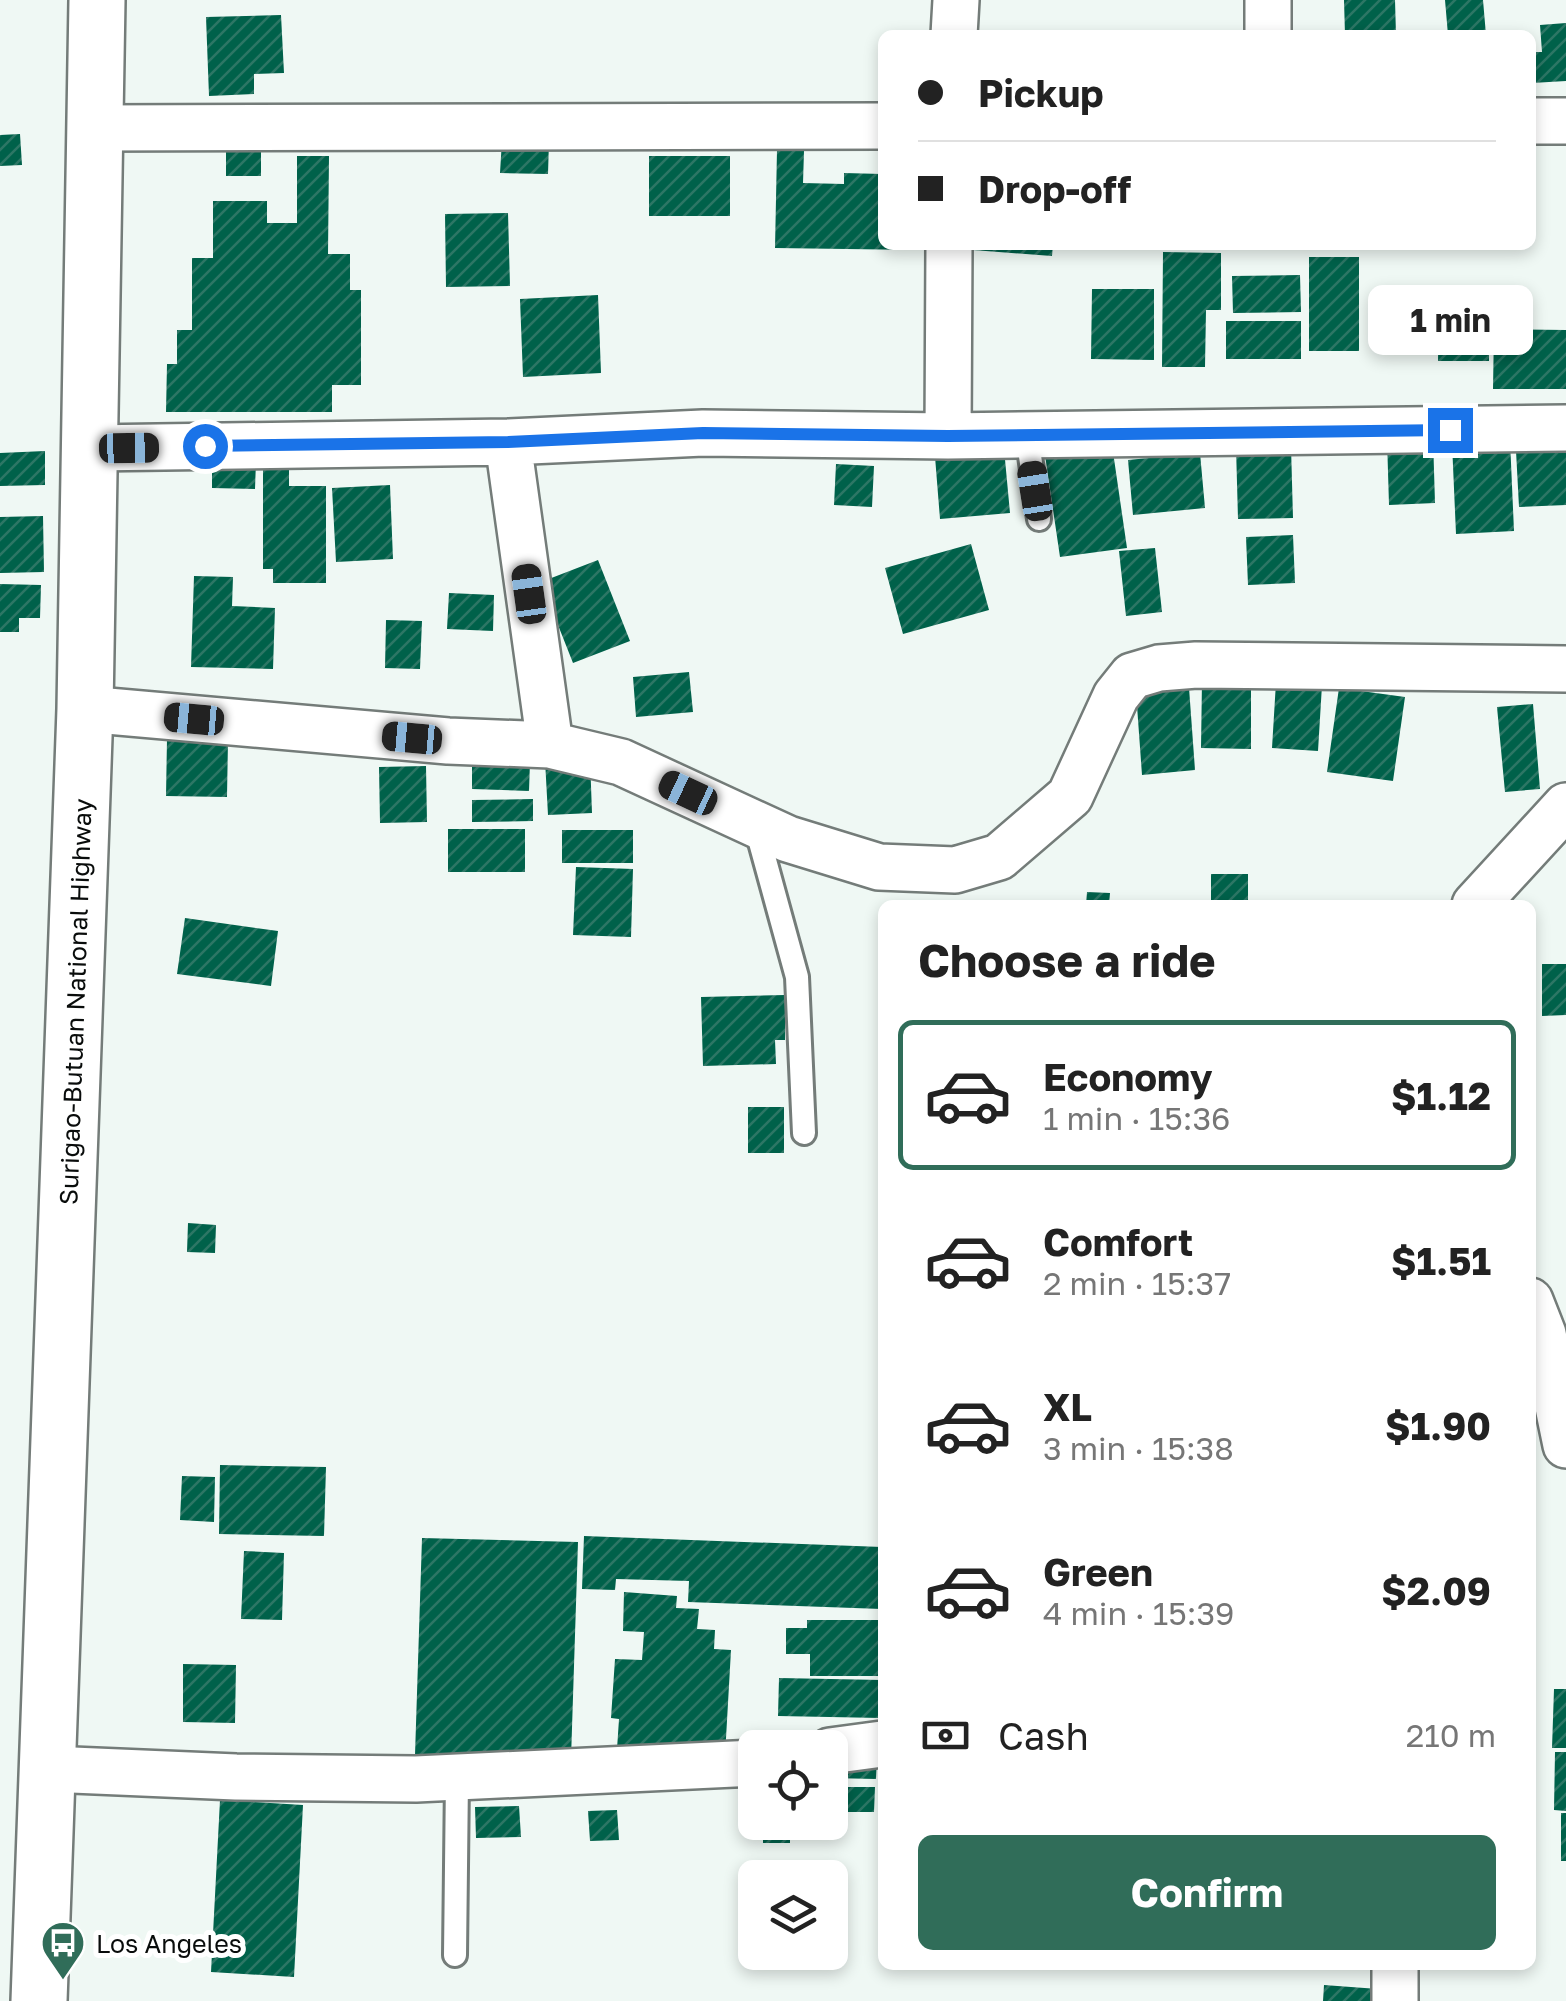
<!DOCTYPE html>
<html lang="en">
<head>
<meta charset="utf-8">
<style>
	:root { --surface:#fff; --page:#f6f6f6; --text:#222; --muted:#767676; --line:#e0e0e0; --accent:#306d59 }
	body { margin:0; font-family:"Golos Text",sans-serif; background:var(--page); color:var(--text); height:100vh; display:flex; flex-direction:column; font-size:38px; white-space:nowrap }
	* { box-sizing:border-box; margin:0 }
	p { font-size:32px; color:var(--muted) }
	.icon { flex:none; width:55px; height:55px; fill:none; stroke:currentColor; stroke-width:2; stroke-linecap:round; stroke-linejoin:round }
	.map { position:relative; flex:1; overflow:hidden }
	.details { position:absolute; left:878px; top:900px; width:658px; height:1070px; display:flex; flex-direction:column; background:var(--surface); border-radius:15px; box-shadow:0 5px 15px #0003 }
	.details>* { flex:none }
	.top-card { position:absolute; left:878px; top:30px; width:658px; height:220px; border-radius:15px; box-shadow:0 5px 15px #0003; display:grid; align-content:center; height:220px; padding:0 40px; background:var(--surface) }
	.tools { position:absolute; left:738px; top:1730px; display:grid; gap:20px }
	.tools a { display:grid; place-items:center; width:110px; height:110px; border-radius:15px; background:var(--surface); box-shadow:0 5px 15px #0003; font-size:50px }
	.end { position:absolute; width:45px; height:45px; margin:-22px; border:12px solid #1a73e8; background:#fff; box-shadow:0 0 0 5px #fff }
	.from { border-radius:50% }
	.bubble { position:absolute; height:70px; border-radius:15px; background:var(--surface); box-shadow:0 5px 15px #0003; font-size:32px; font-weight:700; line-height:70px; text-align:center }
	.car { position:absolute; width:30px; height:60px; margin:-30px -15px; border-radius:12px; box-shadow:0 0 8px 2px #0007; background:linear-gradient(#222 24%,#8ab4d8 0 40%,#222 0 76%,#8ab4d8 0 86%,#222 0) }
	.top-card b { display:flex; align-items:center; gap:35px; height:95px; font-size:38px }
	.top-card b+b { border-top:2px solid var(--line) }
	.top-card i { width:25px; height:25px; background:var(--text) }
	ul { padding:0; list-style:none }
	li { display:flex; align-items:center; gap:30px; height:150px; margin:0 20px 15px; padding:0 20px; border:5px solid transparent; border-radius:15px }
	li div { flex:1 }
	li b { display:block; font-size:38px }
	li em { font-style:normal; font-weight:700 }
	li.on { border-color:var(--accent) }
	li>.icon { width:90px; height:90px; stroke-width:1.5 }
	h2 { padding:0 40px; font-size:45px; line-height:120px }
	.pay { display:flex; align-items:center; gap:25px; height:110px; padding:0 40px; font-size:38px }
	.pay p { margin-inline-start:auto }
	.cta { display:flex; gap:20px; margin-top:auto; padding:20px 40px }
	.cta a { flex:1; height:115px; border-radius:15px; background:var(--accent); color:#fff; font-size:40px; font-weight:700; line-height:115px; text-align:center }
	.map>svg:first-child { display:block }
	.building { fill:url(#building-hatch) }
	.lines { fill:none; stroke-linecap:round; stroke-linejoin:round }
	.lane-casing { stroke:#747c79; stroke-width:28 }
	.street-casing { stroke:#747c79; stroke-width:50 }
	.highway-casing { stroke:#747c79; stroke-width:60 }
	.lane { stroke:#fff; stroke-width:22 }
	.street { stroke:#fff; stroke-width:45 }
	.highway { stroke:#fff; stroke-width:55 }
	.route { stroke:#1a73e8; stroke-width:12 }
	.labels { text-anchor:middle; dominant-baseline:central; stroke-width:10; stroke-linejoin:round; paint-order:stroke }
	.street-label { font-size:25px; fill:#090c0b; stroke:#fff }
	.poi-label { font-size:25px; fill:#090c0b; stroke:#fff; text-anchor:start }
</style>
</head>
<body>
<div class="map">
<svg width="1566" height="2001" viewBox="0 0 1566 2001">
	<defs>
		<pattern id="building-hatch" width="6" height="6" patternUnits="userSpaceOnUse" patternTransform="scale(2.5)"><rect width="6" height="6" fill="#00614a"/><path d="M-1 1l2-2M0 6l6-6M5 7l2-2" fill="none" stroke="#2d7665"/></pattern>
	</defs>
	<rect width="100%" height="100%" fill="#eff8f4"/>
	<path class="building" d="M 1344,0 L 1395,0 L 1396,35 L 1345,35 Z
		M 1445,0 L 1483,0 L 1486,35 L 1448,35 Z
		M 281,15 L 284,73 L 254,74 L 254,94 L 209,96 L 206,17 Z
		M 1566,23 L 1566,81 L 1532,83 L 1530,52 L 1542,52 L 1540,25 Z
		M 20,134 L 22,165 L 0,166 L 0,135 Z
		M 226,139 L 261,139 L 261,176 L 226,176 Z
		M 502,140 L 549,141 L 548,174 L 500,173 Z
		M 777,150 L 804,151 L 803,183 L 844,184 L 844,173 L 882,174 L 882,245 L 918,245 L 918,250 L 775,248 Z
		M 297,156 L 329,156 L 328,254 L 350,254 L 350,290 L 361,290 L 361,385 L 332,385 L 332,412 L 166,412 L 167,364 L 177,364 L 177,330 L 192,330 L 192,258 L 213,258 L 213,201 L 267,201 L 267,223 L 297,223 Z
		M 649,156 L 730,156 L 730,216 L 649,216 Z
		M 508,213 L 510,286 L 446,287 L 445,214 Z
		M 960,245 L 1053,245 L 1052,256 L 960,249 Z
		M 1163,252 L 1221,253 L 1221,310 L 1206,310 L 1205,367 L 1162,367 Z
		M 1309,257 L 1359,257 L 1359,351 L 1309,351 Z
		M 1300,275 L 1301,312 L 1233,313 L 1232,276 Z
		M 1092,289 L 1154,289 L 1154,360 L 1091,359 Z
		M 598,295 L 601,373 L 523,377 L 520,299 Z
		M 1439,298 L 1489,298 L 1489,361 L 1438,361 Z
		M 1226,321 L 1301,321 L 1301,359 L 1226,359 Z
		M 1494,329 L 1566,330 L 1566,389 L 1493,389 Z
		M 1566,430 L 1566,505 L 1519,507 L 1515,432 Z
		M 1003,438 L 1010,513 L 940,519 L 934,444 Z
		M 1433,438 L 1435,503 L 1389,505 L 1387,439 Z
		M 1510,440 L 1514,531 L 1456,534 L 1452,443 Z
		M 1112,445 L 1127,548 L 1060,557 L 1045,455 Z
		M 1291,446 L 1293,518 L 1238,519 L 1236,447 Z
		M 45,451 L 45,485 L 0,486 L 0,453 Z
		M 1200,453 L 1205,508 L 1133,515 L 1128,460 Z
		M 212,461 L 256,461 L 255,489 L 212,488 Z
		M 263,462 L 289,462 L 289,486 L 326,486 L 326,583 L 273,583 L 273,569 L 263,569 Z
		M 836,464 L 874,466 L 872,507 L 834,505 Z
		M 390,485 L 393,559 L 336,562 L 332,488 Z
		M 43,516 L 44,572 L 0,573 L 0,517 Z
		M 1293,535 L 1295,583 L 1248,585 L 1246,537 Z
		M 971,544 L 989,610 L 903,634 L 885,568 Z
		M 1155,548 L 1162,612 L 1126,616 L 1119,551 Z
		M 598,560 L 630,641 L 573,663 L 541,582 Z
		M 194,576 L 233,577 L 232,606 L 275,608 L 273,669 L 191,667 Z
		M 0,584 L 41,585 L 40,618 L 19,618 L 19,632 L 0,632 Z
		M 449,593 L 494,595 L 493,631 L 447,629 Z
		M 386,620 L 422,621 L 420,669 L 385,668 Z
		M 689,672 L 693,712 L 636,717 L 633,677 Z
		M 1188,674 L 1195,770 L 1142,775 L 1135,678 Z
		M 1202,680 L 1251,680 L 1251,749 L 1201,748 Z
		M 1276,682 L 1322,685 L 1318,751 L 1272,748 Z
		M 1339,688 L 1405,697 L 1393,781 L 1327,772 Z
		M 1533,704 L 1540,789 L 1505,792 L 1497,707 Z
		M 167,739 L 228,740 L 227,797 L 166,796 Z
		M 590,758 L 592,813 L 548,815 L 545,760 Z
		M 472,761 L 530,762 L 529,791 L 472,789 Z
		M 426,766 L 427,822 L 380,823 L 379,767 Z
		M 533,799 L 533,821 L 472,822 L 472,800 Z
		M 448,829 L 525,829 L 525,872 L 448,872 Z
		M 562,830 L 633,830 L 633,863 L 562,863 Z
		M 576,867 L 633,869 L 631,937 L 573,935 Z
		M 1211,874 L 1248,874 L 1248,905 L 1211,905 Z
		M 1087,892 L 1110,893 L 1109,905 L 1086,905 Z
		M 185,918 L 278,931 L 271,986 L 177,974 Z
		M 1542,964 L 1566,964 L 1566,1015 L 1542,1016 Z
		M 785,995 L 785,1040 L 775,1040 L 776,1064 L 703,1066 L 701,997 Z
		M 748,1107 L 784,1107 L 784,1153 L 748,1153 Z
		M 188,1223 L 216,1225 L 215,1253 L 187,1252 Z
		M 220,1465 L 326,1467 L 324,1536 L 219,1534 Z
		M 182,1476 L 215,1477 L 214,1522 L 180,1520 Z
		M 584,1536 L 882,1547 L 882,1609 L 688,1602 L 689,1581 L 616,1579 L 615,1590 L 582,1589 Z
		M 422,1538 L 578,1542 L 571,1759 L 415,1755 Z
		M 244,1551 L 284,1553 L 282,1620 L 241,1619 Z
		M 624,1592 L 677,1596 L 676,1608 L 699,1609 L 697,1629 L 715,1630 L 714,1649 L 731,1650 L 725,1756 L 617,1749 L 619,1719 L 611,1718 L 615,1659 L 642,1660 L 644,1632 L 623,1631 Z
		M 807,1620 L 882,1620 L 882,1676 L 810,1676 L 810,1654 L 786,1654 L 786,1628 L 807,1628 Z
		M 183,1664 L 236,1665 L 235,1723 L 183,1722 Z
		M 779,1678 L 882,1680 L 881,1718 L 778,1716 Z
		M 1554,1689 L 1566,1689 L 1566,1748 L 1552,1748 Z
		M 1555,1752 L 1566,1752 L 1566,1811 L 1554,1810 Z
		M 830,1756 L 877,1757 L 876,1779 L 830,1778 Z
		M 830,1787 L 875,1787 L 874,1812 L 830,1812 Z
		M 220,1800 L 303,1805 L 294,1977 L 211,1972 Z
		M 519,1806 L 521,1837 L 476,1838 L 475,1807 Z
		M 617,1810 L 619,1840 L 590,1841 L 588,1811 Z
		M 1561,1813 L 1566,1813 L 1566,1861 L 1561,1861 Z
		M 763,1822 L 790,1822 L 790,1843 L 763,1843 Z
		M 1324,1985 L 1378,1989 L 1378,2001 L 1323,2001 Z"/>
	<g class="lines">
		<defs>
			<path id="lane" d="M 1027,435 L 1039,519
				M 755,824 L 797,977 L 804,1133
				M 455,1955 L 457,1778"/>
			<path id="street" d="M 954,35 L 956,0
				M 1268,35 L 1268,0
				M 1530,121 L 1566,121
				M 96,128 L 882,126
				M 948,436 L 949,245
				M 508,442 L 550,745
				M 91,448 L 508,442 L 703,433 L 948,436 L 1566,428
				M 85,709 L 448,741 L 550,745 L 621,762 L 788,839 L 879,867 L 955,870 L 999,857 L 1070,796 L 1116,696 L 1132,676 L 1159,668 L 1196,665 L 1566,669
				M 1475,905 L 1566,806
				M 1530,1301 L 1543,1334 L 1566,1445
				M 830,1751 L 882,1744
				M 49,1769 L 236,1777 L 416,1779 L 755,1763
				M 1395,1965 L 1395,2001"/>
			<g id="highway">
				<path id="s1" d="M 39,2001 L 85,709 L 97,0"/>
			</g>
		</defs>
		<use href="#lane" class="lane-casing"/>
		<use href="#street" class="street-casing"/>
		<use href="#highway" class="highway-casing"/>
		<use href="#lane" class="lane"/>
		<use href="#street" class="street"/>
		<use href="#highway" class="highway"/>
	</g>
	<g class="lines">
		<path class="route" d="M 205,446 L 508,442 L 703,433 L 948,436 L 1450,430"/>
	</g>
	<defs>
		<symbol id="bus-pin" viewBox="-11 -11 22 30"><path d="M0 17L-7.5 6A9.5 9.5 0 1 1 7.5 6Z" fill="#306d59" stroke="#fff"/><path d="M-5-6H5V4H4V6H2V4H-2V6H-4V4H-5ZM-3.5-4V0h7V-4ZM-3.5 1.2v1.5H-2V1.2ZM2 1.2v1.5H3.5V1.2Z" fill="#fff"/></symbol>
	</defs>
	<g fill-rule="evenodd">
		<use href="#bus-pin" x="38" y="1918" width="50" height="68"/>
	</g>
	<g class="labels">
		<g class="street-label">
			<text stroke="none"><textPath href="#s1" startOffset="1000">Surigao-Butuan National Highway</textPath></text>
		</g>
		<g class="poi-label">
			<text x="96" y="1943">Los Angeles</text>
		</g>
	</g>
</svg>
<div class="tools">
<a><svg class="icon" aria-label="locate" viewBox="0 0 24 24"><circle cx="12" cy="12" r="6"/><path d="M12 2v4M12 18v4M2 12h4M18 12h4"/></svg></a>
<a><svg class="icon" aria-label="layers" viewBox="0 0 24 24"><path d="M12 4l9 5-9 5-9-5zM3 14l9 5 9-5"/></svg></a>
</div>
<i class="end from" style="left:205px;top:446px"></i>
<i class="end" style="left:1450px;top:430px"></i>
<div class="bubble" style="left:1368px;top:285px;width:165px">1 min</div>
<i class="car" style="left:129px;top:448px;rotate:89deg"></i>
<i class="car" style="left:1035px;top:491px;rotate:351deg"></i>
<i class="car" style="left:529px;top:594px;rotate:352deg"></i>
<i class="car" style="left:194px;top:719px;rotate:275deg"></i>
<i class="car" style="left:412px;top:738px;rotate:275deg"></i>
<i class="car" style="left:688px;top:793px;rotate:295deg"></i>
<div class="top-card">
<b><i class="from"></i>Pickup</b>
<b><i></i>Drop-off</b>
</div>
<section class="details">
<h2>Choose a ride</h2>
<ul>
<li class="on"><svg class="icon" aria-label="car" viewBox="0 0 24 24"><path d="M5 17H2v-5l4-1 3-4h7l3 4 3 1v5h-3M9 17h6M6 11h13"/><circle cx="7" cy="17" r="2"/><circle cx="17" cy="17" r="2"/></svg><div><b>Economy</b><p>1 min · 15:36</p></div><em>$1.12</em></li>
<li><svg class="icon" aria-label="car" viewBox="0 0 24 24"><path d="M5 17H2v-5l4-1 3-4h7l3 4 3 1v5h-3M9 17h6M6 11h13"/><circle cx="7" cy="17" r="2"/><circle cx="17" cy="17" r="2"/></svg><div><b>Comfort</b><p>2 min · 15:37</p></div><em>$1.51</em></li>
<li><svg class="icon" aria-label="car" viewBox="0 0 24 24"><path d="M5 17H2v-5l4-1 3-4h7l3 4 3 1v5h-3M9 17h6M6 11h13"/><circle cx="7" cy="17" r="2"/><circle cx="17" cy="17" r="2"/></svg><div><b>XL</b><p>3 min · 15:38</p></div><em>$1.90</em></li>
<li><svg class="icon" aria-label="car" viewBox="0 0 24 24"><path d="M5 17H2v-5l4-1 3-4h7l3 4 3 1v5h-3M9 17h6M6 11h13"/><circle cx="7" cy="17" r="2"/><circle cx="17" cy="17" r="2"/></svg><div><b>Green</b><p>4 min · 15:39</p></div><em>$2.09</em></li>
</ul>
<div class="pay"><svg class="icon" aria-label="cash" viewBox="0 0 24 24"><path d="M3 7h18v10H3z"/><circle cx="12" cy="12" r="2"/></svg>Cash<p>210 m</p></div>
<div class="cta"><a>Confirm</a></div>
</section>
</div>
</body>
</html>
